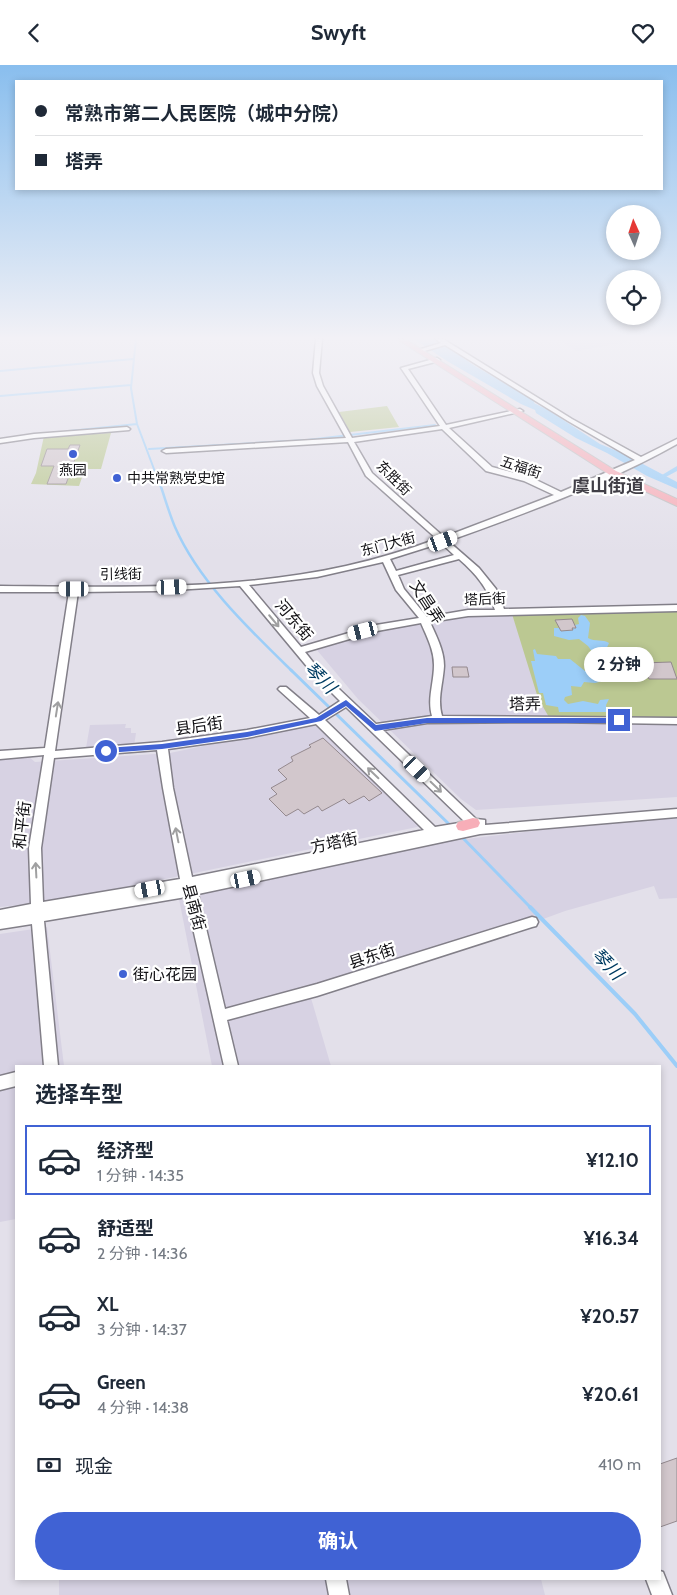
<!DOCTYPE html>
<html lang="zh">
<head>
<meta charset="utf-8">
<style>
	:root { --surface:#fff; --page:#f2f2f3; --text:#1f2937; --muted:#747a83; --line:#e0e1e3; --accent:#4062d4 }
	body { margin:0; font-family:Cabin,"Noto Sans SC",sans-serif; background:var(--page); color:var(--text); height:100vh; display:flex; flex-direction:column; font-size:19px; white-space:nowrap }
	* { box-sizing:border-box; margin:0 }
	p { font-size:16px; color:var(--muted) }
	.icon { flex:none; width:28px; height:28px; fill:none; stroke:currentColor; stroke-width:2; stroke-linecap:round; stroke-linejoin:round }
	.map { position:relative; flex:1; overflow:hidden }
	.drawer { position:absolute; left:15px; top:1000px; width:646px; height:515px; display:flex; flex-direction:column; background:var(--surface); border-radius:0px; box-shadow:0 2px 8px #0003 }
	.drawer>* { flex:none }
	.guide { position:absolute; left:15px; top:15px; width:648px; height:110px; border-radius:0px; box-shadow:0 2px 8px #0003; display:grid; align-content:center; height:110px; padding:0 20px; background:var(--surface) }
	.needle { width:32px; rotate:357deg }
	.buttons { position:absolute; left:606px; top:140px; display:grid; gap:10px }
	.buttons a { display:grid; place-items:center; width:55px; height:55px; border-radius:50%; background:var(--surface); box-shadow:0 2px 8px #0003; font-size:25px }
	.end { position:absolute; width:22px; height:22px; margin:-11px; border:6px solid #4062d4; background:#fff; box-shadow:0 0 0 2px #fff }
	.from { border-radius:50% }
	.bubble { position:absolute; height:35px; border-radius:18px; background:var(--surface); box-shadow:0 2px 8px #0003; font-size:16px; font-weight:700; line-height:35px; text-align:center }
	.car { position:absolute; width:15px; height:30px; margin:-15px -8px; border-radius:6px; box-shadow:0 0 4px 1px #0007; background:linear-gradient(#fff 24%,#345 0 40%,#fff 0 76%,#345 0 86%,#fff 0) }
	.guide b { display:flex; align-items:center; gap:18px; height:48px; font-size:19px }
	.guide b+b { border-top:1px solid var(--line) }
	.guide i { width:12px; height:12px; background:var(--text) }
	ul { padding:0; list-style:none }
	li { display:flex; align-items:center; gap:15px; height:70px; margin:0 10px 8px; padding:0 10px; border:2px solid transparent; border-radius:0px }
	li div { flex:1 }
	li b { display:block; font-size:19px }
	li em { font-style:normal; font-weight:700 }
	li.current { border-color:var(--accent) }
	li>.icon { width:45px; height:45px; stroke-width:1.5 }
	h2 { padding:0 20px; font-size:22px; line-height:60px }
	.pay { display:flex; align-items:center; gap:12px; height:55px; padding:0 20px; font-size:19px }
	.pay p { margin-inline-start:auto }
	.cta { display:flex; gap:10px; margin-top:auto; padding:10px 20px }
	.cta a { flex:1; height:58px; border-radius:30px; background:var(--accent); color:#fff; font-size:20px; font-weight:700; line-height:58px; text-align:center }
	header { display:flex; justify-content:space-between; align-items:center; height:65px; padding:0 20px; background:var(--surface); font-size:22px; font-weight:700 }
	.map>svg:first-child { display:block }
	.built { fill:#d7d2e3 }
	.green { fill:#bbc892 }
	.water { fill:#9ccef8 }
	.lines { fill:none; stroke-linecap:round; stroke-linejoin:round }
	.stream-far3 { stroke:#9ccef8; stroke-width:2 }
	.stream-far2 { stroke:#9ccef8; stroke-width:2.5 }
	.stream-far1 { stroke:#9ccef8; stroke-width:3 }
	.stream { stroke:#9ccef8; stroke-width:4 }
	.canal { fill:#9ccef8; fill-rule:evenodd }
	.building { fill:#d2c7cc; stroke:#94898e }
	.minor-casing { stroke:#827f88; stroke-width:3 }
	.major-casing { stroke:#c1c1c2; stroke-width:2 }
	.minor { fill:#fff; fill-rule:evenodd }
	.major { fill:#f7aeb8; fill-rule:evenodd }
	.oneway { stroke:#a0a0a1 }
	.route { fill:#4062d4 }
	.poi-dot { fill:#4062d4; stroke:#fff; stroke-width:2 }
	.labels { text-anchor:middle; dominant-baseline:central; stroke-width:4.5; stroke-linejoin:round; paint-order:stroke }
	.far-street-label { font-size:14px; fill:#121115; stroke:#fff }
	.far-poi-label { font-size:14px; fill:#121115; stroke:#fff }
	.street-label { font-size:16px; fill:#121115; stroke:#fff }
	.poi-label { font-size:16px; fill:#121115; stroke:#fff; text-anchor:start }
	.far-district-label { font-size:18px; font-weight:bold; fill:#403e46; stroke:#fff }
	.water-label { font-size:18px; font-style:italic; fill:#003c62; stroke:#fff }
</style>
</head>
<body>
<header><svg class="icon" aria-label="back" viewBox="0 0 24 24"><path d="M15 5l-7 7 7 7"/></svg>Swyft<svg class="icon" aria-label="heart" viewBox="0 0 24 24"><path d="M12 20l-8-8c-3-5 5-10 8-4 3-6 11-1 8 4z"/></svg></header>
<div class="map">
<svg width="677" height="1530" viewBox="0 0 677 1530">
	<rect width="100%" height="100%" fill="#e3e0ea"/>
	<path class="built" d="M 558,274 L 623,274 L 628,277 L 576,286 Z
		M 512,549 L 526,588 L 677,656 L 677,732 L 476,745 L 461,734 L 358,634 L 316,584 L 380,565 L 461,552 Z
		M 126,659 L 125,663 L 131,663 L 131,668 L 136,668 L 134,681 L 86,683 L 90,660 Z
		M 318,659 L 326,670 L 422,761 L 151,817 L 39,838 L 0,842 L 0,693 L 28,691 L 35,697 L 170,688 L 251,671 Z
		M 677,750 L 677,833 L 659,834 L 654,821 L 565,846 L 516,864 L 311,933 L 331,1001 L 212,1001 L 179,834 L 399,782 L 659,751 Z
		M 47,862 L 64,1001 L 16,1001 L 16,1154 L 0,1157 L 0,869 Z
		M 59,1514 L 541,1514 L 545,1530 L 59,1530 Z"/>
	<path class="green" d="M 387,341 L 399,362 L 350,367 L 339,347 Z
		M 111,368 L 101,404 L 85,404 L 79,421 L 31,419 L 36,408 L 44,371 Z
		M 677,545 L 677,656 L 550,654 L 538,633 L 512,549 Z"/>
	<path class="water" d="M 414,274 L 435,274 L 475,301 L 535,336 L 534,338 L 548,345 L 600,379 L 622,388 L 677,417 L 677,424 L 647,411 L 607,388 L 576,373 L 536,348 L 535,345 L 521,339 L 447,296 Z
		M 581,550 L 585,551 L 590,558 L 588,573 C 595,577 603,574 609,578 C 605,589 594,595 591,606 L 603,616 L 595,618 L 584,617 L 581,622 L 571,621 L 572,630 L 565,632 L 564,635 L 568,639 L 583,636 L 598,639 L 600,635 L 609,634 L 606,640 L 607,647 L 559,647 L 558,642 L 546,640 L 543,628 L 539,628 L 531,596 L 535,596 L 533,585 L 535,584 L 537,589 L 556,591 L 558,594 L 570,594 L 585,606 L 588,605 L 587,599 L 593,588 L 588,581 L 579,574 L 569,575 L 554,571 L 554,563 L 560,563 L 561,566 L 573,565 L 572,563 L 576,563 L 575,560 L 579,559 L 578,553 Z"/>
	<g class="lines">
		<path class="stream-far3" d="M 136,274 L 131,323 L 137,359 L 160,420
			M 0,306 L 133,294
			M 0,331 L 131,320
			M 69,366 L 137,359
			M 149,384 L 307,375 L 435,360"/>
		<path class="stream-far2" d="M 160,419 C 165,433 169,448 175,462 C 199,517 250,565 292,606"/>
		<path class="stream-far1" d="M 291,605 L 452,762
			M 460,770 L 531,843"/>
		<path class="stream" d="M 530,842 L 635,949 L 677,1001"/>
		<path class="canal" d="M 677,401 L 677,406 L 662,414 L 657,413 Z"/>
	</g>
	<path class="building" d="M 70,380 L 80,380 L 66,419 L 47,419 L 54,401 L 41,401 L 47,384 L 68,384 Z
		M 572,554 L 576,563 L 572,563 L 573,565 L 561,566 L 555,555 Z
		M 671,597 L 677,614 L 649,614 L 642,598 Z
		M 452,602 L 467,602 L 469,612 L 453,612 Z
		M 323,673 L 382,728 L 369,736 L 364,731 L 349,739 L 344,734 L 322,746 L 318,741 L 304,749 L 298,744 L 286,751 L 269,734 L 277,729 L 271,723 L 287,714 L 278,705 L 293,696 L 291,692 L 311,682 L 309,680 Z
		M 677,1393 L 677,1456 L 660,1462 L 660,1399 Z"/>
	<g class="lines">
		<defs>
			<path id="minor" d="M 316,274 L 322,274 L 319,308 L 323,321 L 352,373 L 440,361 L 401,303 L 437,293 L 440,295 L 439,296 L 408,304 L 446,360 L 520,344 L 523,346 L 449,363 L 492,402 L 530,412 L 561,427 L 635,395 L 568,356 L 445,280 L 421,287 L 418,285 L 441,278 L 436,274 L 443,274 L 572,354 L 641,392 L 677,374 L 677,379 C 606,419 526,448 448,476 L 479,503 L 496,524 L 504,544 L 677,540 L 677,546 L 468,551 L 430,557 C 436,571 444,585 444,601 C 443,619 437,634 442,651 L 677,653 L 677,659 L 550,657 L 427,658 L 383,665 L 476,754 L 485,755 L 485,760 L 677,744 L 677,752 L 480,769 L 198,829 L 225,944 L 317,919 L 532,852 L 536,853 L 538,857 L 536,861 L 532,862 L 317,931 L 227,955 L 238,1001 L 224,1001 L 186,832 L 44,856 L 58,1001 L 44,1001 L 32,859 L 0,864 L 0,845 L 31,839 L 29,783 L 44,690 L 0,694 L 0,686 L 45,683 L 69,527 L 0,527 L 0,521 C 115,522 233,526 346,501 C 377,494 407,485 437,474 L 366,411 L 348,377 L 166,388 L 162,386 L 166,384 L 346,373 L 317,321 L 313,308 ZM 442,364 L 486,406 L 524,416 L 554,430 L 444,472 L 372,408 L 354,377 ZM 441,478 L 454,490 L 396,506 L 390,494 ZM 459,494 C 477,510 487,522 495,545 L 468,545 L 427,552 L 404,524 L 398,510 ZM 383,497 L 396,525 L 419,553 L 376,560 L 301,582 L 249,520 L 317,512 ZM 240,521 L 314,610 L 340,636 L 319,650 L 286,622 L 280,622 L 278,624 L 280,626 L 310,653 L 247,665 L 162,677 L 55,686 L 78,527 L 158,526 ZM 421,558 C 427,572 434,585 434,600 C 434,618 427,634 432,651 L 376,659 L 320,606 L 305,587 L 377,566 ZM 346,642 L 465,757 L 435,762 L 325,655 ZM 316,659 L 424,765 L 192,812 L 173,723 L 168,684 L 247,673 ZM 157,685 L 163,723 L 180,814 L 43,837 L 41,783 L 54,693 Z
				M 127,362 L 130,364 L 129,365 L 34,373 L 0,378 L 0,374 L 34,369 Z
				M 16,1007 L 16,1021 L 0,1025 L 0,1011 Z
				M 660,1506 L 663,1507 L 672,1530 L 652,1530 L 646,1514 L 660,1514 Z
				M 326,1514 L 346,1514 L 349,1530 L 329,1530 Z"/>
			<path id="major" d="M 397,274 L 405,274 L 616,406 L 677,434 L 677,441 L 610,410 Z
				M 473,753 L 478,754 L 480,758 L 478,762 L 463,766 L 458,765 L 456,761 L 458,757 Z"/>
		</defs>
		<use href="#minor" class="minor-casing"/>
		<use href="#major" class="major-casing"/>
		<use href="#minor" class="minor"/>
		<use href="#major" class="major"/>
	</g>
	<defs><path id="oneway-shaft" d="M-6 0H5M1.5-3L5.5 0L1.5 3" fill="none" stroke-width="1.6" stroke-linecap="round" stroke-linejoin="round" transform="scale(1.25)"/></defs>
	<g class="oneway">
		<use href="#oneway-shaft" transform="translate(274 556) rotate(50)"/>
		<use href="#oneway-shaft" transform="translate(57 644) rotate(-81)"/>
		<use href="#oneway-shaft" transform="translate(373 708) rotate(-136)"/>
		<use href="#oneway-shaft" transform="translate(436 722) rotate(44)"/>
		<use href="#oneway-shaft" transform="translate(177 770) rotate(-101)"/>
		<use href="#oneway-shaft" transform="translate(36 805) rotate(-93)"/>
	</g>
	<linearGradient id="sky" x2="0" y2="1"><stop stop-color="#89beee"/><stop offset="0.56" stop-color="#f2f1f6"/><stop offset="1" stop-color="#f2f1f6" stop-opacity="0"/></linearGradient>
	<rect width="677" height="488" fill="url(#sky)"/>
	<path class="route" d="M 346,635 L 376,660 L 427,653 L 619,653 L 623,655 L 619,658 L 427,658 L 375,666 L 346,641 L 321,656 L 247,672 L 162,684 L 106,688 L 103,686 L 106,683 L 162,679 L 247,667 L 316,653 Z"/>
	<g class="poi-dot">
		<circle cx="73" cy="389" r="5"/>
		<circle cx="117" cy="413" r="5"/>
		<circle cx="123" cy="909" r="5"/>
	</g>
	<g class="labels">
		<g class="far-street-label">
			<text transform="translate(521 402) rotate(18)">五福街</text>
			<text transform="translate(394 413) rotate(45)">东胜街</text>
			<text transform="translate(388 479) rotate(-15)">东门大街</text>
			<text transform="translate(121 509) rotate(-1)">引线街</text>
			<text transform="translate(485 534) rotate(-3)">塔后街</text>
		</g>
		<g class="far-poi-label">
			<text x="73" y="405">燕园</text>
			<text x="127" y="413" text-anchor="start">中共常熟党史馆</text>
		</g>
		<g class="street-label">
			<text transform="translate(427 537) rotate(57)">文昌弄</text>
			<text transform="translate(294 555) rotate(50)">河东街</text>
			<text transform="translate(525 639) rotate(-1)">塔弄</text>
			<text transform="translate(199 661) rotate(-8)">县后街</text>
			<text transform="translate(22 760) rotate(-83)">和平街</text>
			<text transform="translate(334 778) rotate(-12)">方塔街</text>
			<text transform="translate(194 842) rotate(75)">县南街</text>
			<text transform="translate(372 891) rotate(-18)">县东街</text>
		</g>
		<g class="poi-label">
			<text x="133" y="909">街心花园</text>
		</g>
		<g class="far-district-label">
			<text x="608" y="421">虞山街道</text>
		</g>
		<g class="water-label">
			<text transform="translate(320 613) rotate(44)">琴川</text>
			<text transform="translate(607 899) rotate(46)">琴川</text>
		</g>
	</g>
</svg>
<div class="buttons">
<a><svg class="needle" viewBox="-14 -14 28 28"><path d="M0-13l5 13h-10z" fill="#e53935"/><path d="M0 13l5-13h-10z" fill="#747a83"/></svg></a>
<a><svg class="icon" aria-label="locate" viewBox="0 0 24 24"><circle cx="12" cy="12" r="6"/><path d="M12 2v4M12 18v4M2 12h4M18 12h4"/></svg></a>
</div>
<i class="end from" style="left:106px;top:686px"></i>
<i class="end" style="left:619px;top:655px"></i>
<div class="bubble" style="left:584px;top:582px;width:70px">2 分钟</div>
<i class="car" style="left:443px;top:476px;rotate:69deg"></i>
<i class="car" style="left:172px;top:522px;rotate:88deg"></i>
<i class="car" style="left:74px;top:524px;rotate:270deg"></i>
<i class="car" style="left:363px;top:566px;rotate:256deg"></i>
<i class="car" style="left:417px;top:704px;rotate:134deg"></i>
<i class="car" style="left:246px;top:814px;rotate:78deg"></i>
<i class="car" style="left:150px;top:824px;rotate:260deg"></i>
<div class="guide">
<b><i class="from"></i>常熟市第二人民医院（城中分院）</b>
<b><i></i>塔弄</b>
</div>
<section class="drawer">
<h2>选择车型</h2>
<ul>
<li class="current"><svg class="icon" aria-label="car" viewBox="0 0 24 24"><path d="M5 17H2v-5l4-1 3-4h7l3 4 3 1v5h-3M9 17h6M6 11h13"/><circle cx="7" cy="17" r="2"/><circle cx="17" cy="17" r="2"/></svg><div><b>经济型</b><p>1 分钟 · 14:35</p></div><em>¥12.10</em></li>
<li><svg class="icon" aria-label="car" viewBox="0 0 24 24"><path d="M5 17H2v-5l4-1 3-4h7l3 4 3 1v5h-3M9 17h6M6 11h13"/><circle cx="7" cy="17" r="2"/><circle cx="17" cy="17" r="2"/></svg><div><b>舒适型</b><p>2 分钟 · 14:36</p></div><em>¥16.34</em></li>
<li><svg class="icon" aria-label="car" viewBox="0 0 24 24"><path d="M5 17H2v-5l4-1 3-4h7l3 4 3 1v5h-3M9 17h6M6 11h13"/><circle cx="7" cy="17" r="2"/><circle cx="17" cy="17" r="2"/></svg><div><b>XL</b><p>3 分钟 · 14:37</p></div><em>¥20.57</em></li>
<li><svg class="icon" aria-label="car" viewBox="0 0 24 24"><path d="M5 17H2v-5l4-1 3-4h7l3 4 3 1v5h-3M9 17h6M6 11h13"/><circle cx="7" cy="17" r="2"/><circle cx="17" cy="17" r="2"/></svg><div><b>Green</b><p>4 分钟 · 14:38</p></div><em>¥20.61</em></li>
</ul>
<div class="pay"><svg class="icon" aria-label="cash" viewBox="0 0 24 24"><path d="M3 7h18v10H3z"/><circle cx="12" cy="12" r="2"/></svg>现金<p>410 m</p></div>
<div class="cta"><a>确认</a></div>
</section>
</div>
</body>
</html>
